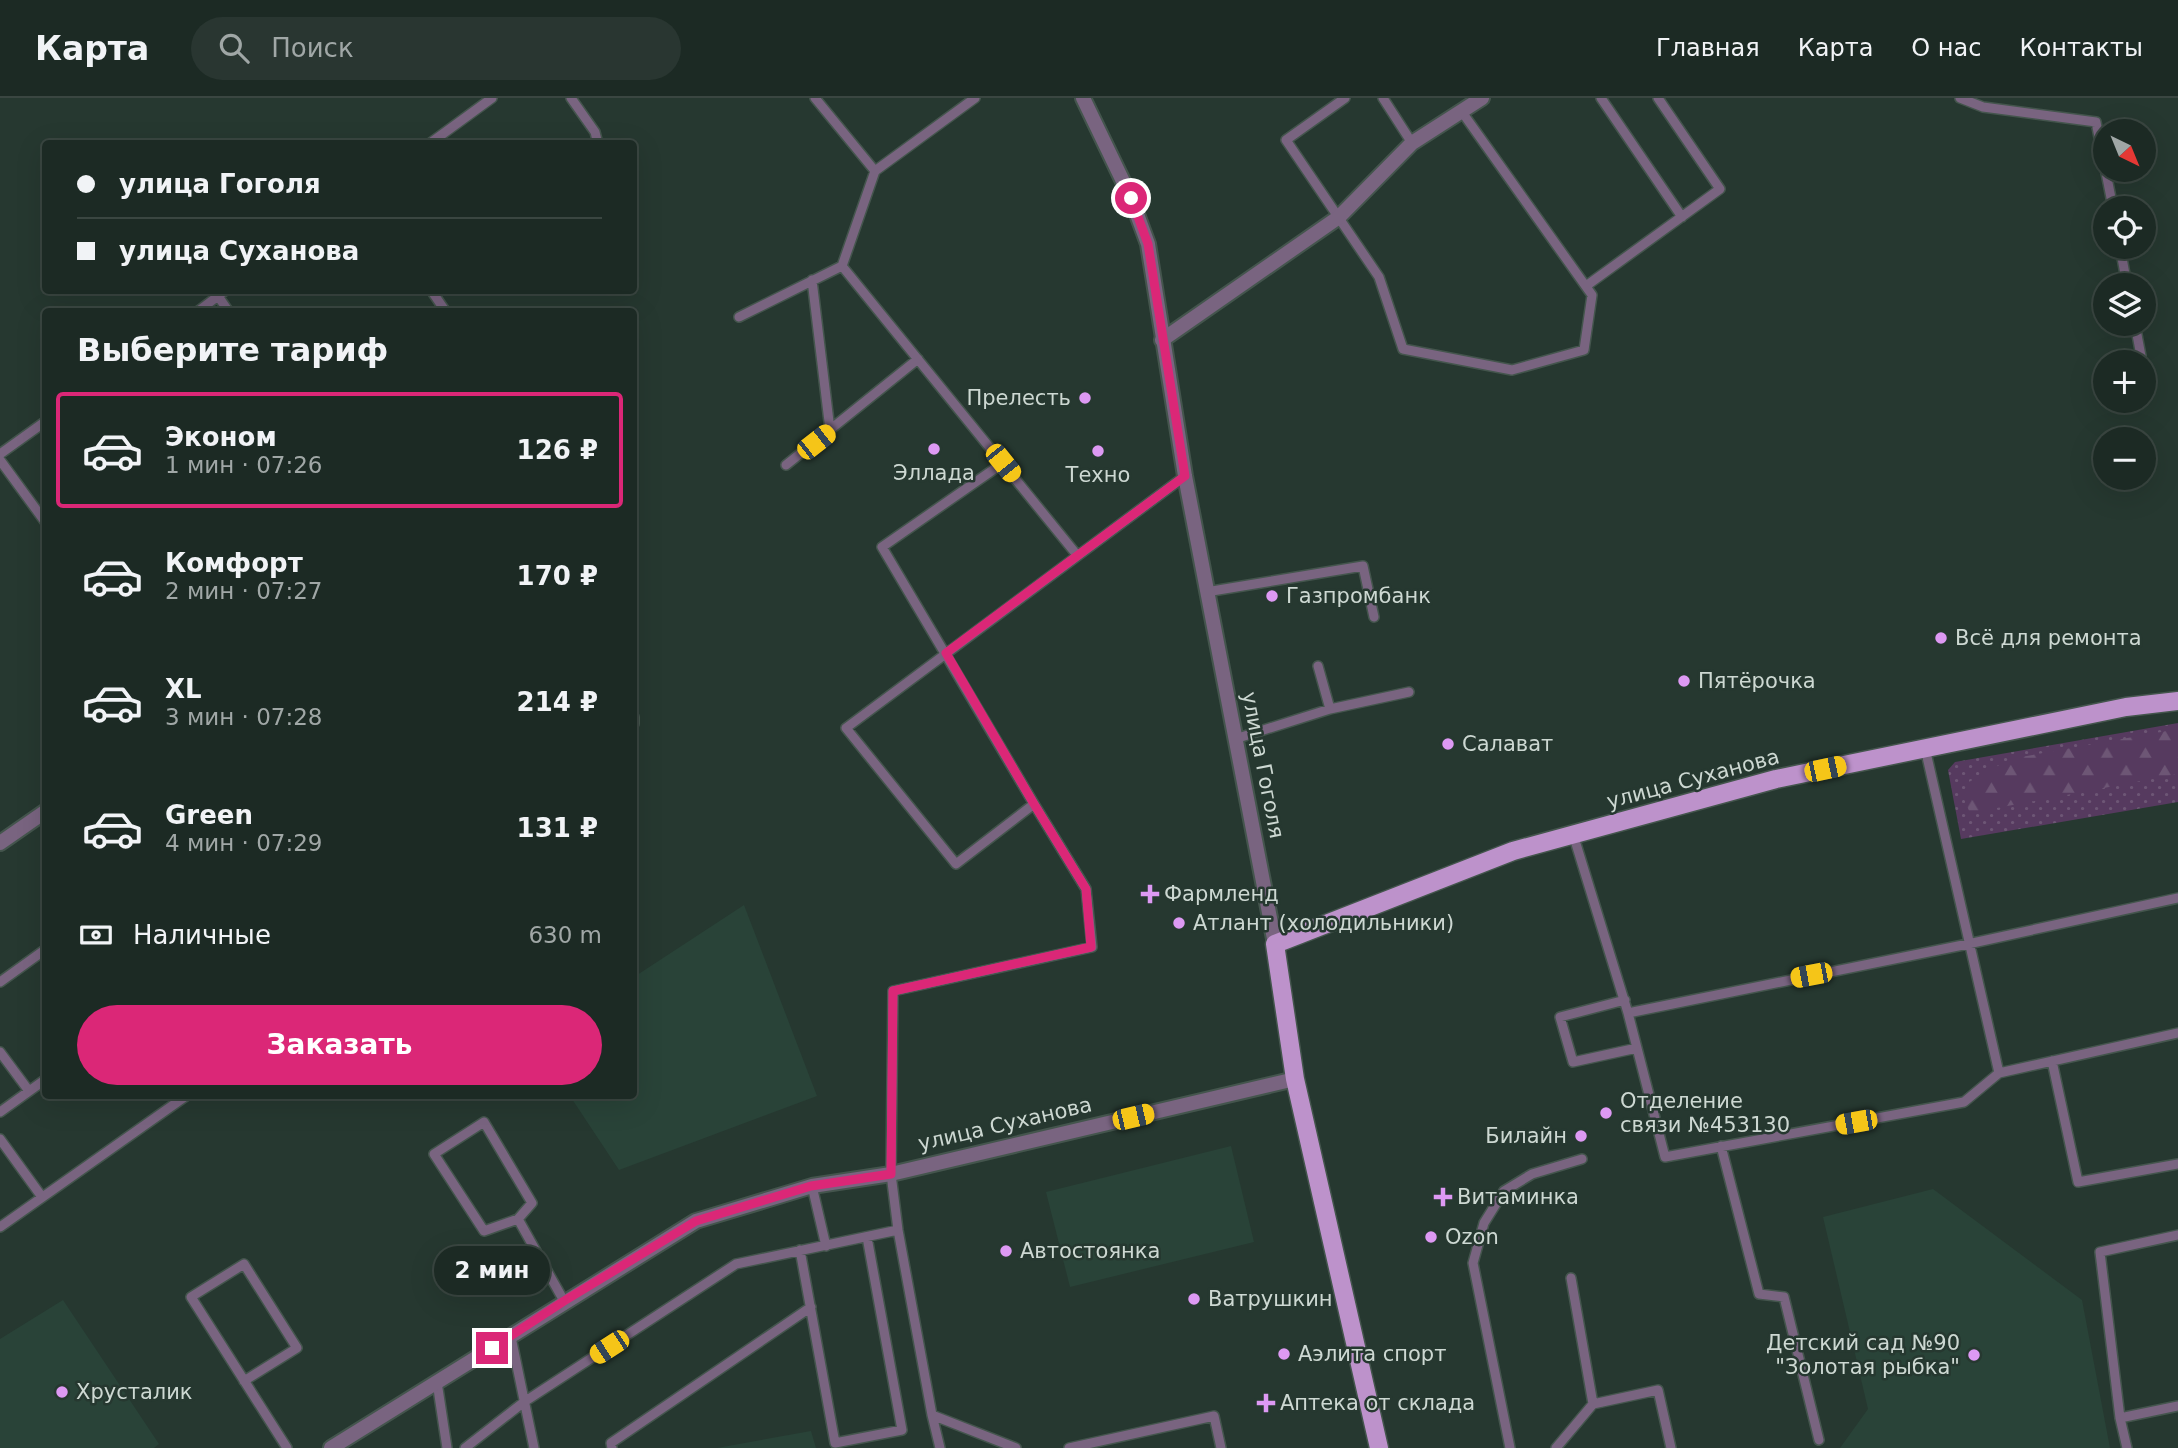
<!DOCTYPE html>
<html lang="ru">
<head>
<meta charset="utf-8">
<style>
	:root { --surface:#1c2a24; --page:#293631; --text:#f1f3f6; --muted:#a0a7a6; --line:#3a4641; --accent:#db2777 }
	body { margin:0; font-family:"DejaVu Sans",sans-serif; background:var(--page); color:var(--text); height:100vh; display:flex; flex-direction:column; font-size:26px; white-space:nowrap }
	* { box-sizing:border-box; margin:0 }
	p { font-size:23px; color:var(--muted) }
	.icon { flex:none; width:38px; height:38px; fill:none; stroke:currentColor; stroke-width:2; stroke-linecap:round; stroke-linejoin:round }
	.map { position:relative; flex:1; overflow:hidden }
	.sheet { position:absolute; left:42px; top:210px; width:595px; height:791px; display:flex; flex-direction:column; background:var(--surface); border-radius:7px; box-shadow:0 7px 28px #0002,0 0 0 2px var(--line) }
	.sheet>* { flex:none }
	.top-card { position:absolute; left:42px; top:42px; width:595px; height:154px; border-radius:7px; box-shadow:0 7px 28px #0002,0 0 0 2px var(--line); display:grid; align-content:center; height:154px; padding:0 35px; background:var(--surface) }
	.needle { width:46px; rotate:137deg }
	.tools { position:absolute; left:2093px; top:21px; display:grid; gap:14px }
	.tools a { display:grid; place-items:center; width:63px; height:63px; border-radius:50%; background:var(--surface); box-shadow:0 7px 28px #0002,0 0 0 2px var(--line); font-size:35px }
	.end { position:absolute; width:32px; height:32px; margin:-16px; border:9px solid #db2777; background:#fff; box-shadow:0 0 0 4px #fff }
	.from { border-radius:50% }
	.bubble { position:absolute; height:49px; border-radius:24px; background:var(--surface); box-shadow:0 7px 28px #0002,0 0 0 2px var(--line); font-size:23px; font-weight:700; line-height:49px; text-align:center }
	.car { position:absolute; width:21px; height:42px; margin:-21px -10px; border-radius:9px; box-shadow:0 0 5px 2px #0007; background:linear-gradient(#f5c518 24%,#345 0 40%,#f5c518 0 76%,#345 0 86%,#f5c518 0) }
	.top-card b { display:flex; align-items:center; gap:24px; height:66px; font-size:26px }
	.top-card b+b { border-top:2px solid var(--line) }
	.top-card i { width:18px; height:18px; background:var(--text) }
	ul { padding:0; list-style:none }
	li { display:flex; align-items:center; gap:21px; height:116px; margin:0 14px 10px; padding:0 21px; border:4px solid transparent; border-radius:7px }
	li div { flex:1 }
	li b { display:block; font-size:26px }
	li em { font-style:normal; font-weight:700 }
	li.selected { border-color:var(--accent) }
	li>.icon { width:63px; height:63px; stroke-width:1.5 }
	h2 { padding:0 35px; font-size:32px; line-height:84px }
	.pay { display:flex; align-items:center; gap:18px; height:77px; padding:0 35px; font-size:26px }
	.pay p { margin-inline-start:auto }
	.button { display:flex; gap:14px; margin-top:auto; padding:14px 35px }
	.button a { flex:1; height:80px; border-radius:42px; background:var(--accent); color:#fff; font-size:28px; font-weight:700; line-height:80px; text-align:center }
	header { display:flex; align-items:center; gap:42px; box-sizing:border-box; height:98px; padding:0 35px; background:var(--surface); border-bottom:2px solid var(--line) }
	header strong { font-size:33px }
	nav { display:flex; gap:38px; margin-inline-start:auto; font-size:24px }
	.search { width:490px; height:63px; background:var(--page); display:flex; align-items:center; gap:18px; box-sizing:border-box; padding:0 24px; border-radius:38px; color:var(--muted); font-size:26px }
	.map>svg:first-child { display:block }
	.built { fill:#294338 }
	.grass { fill:url(#grass-dots) }
	.forest { fill:url(#forest-firs) }
	.lines { fill:none; stroke-linecap:round; stroke-linejoin:round }
	.service-casing { stroke:#44554d; stroke-width:12 }
	.minor-casing { stroke:#44554d; stroke-width:18 }
	.tertiary-casing { stroke:#44554d; stroke-width:18 }
	.primary-casing { stroke:#44554d; stroke-width:21 }
	.service { stroke:#796480; stroke-width:9 }
	.minor { stroke:#796480; stroke-width:14 }
	.tertiary { stroke:#796480; stroke-width:14 }
	.primary { stroke:#bd92cb; stroke-width:18 }
	.route { stroke:#db2777; stroke-width:9 }
	.poi-dot { fill:#dd99f3; stroke:#263830; stroke-width:2.5 }
	.labels { text-anchor:middle; dominant-baseline:central; stroke-width:5; stroke-linejoin:round; paint-order:stroke }
	.poi-label { font-size:21px; fill:#cdd8d2; stroke:#263830; text-anchor:start }
	.street-label { font-size:21px; fill:#cdd8d2; stroke:#263830 }
</style>
</head>
<body>
<header>
<strong>Карта</strong>
<div class="search"><svg class="icon" aria-label="search" viewBox="0 0 24 24"><circle cx="10" cy="10" r="6"/><path d="M15 15l6 6"/></svg>Поиск</div>
<nav><a>Главная</a><a>Карта</a><a>О нас</a><a>Контакты</a></nav>
</header>
<div class="map">
<svg width="2178" height="1350" viewBox="0 0 2178 1350">
	<defs>
		<pattern id="grass-dots" width="8" height="8" patternUnits="userSpaceOnUse" patternTransform="scale(1.75)"><rect width="8" height="8" fill="#563a5f"/><path d="M2 2h.1M6 6h.1" fill="none" stroke="#6d5675" stroke-width="1.8" stroke-linecap="round"/></pattern>
		<pattern id="forest-firs" width="22" height="20" patternUnits="userSpaceOnUse" patternTransform="scale(1.75)"><rect width="22" height="20" fill="#563a5f"/><path d="M5 1l3.5 6h-7zM16 11l3.5 6h-7z" fill="#6d5675"/></pattern>
	</defs>
	<rect width="100%" height="100%" fill="#263830"/>
	<path class="built" d="M 744,807 L 817,998 L 619,1072 L 570,998 L 634,998 L 634,879 Z
		M 1231,1048 L 1254,1144 L 1070,1189 L 1046,1094 Z
		M 1933,1091 L 2082,1202 L 2110,1350 L 1840,1350 L 1868,1311 L 1823,1119 Z
		M 63,1202 L 159,1346 L 154,1350 L 0,1350 L 0,1241 Z
		M 811,1333 L 816,1350 L 717,1350 Z"/>
	<path class="grass" d="M 2178,625 L 2178,704 L 1961,741 L 1948,672 L 1955,664 Z"/>
	<path class="forest" d="M 2178,631 L 2178,676 L 1970,715 L 1964,701 L 1969,684 L 2010,661 Z"/>
	<g class="lines">
		<defs>
			<path id="service" d="M 571,0 L 595,34 L 598,46
				M 815,0 L 875,73
				M 1345,0 L 1286,42 L 1379,179 L 1403,251 L 1512,272 L 1584,252 L 1592,197 L 1462,14
				M 1383,0 L 1412,45
				M 1601,0 L 1682,119
				M 1960,0 L 1983,9 L 2096,24 L 2113,110
				M 429,46 L 492,0
				M 2120,149 L 2127,187
				M 842,168 L 1077,457
				M 812,182 L 830,332
				M 1586,188 L 1720,91 L 1658,0
				M 431,192 L 446,214
				M 218,198 L 229,214
				M 197,214 L 226,192
				M 739,219 L 842,168 L 875,73 L 975,0
				M 2135,226 L 2141,258
				M 0,356 L 46,323
				M 0,362 L 46,425
				M 1003,365 L 882,449 L 1034,706 L 1086,791 L 1092,849 L 893,893 L 891,1076 L 898,1132 L 932,1317 L 1016,1350
				M 786,367 L 918,261
				M 1206,494 L 1363,468 L 1374,519
				M 1318,568 L 1330,611
				M 634,619 L 634,626
				M 1235,641 L 1330,611 L 1409,594
				M 1925,650 L 1999,975 L 2178,935
				M 1034,706 L 956,766 L 846,630 L 1185,378
				M 1573,736 L 1628,915 L 1665,1059 L 1964,1004 L 1999,975
				M 0,884 L 46,851
				M 1625,902 L 1560,919 L 1573,964 L 1637,950
				M 1628,915 L 1968,846 L 2178,800
				M 0,954 L 29,993
				M 2052,963 L 2078,1084 L 2178,1066
				M 0,1014 L 46,981
				M 0,1041 L 42,1099
				M 1721,1048 L 1759,1196 L 1784,1199 L 1819,1342
				M 812,1088 L 826,1148
				M 518,1121 L 484,1133 L 434,1056 L 484,1024 L 532,1105 L 518,1121 L 564,1203
				M 0,1129 L 186,998
				M 800,1152 L 835,1345 L 902,1332 L 867,1139
				M 1571,1180 L 1593,1306
				M 511,1239 L 534,1350
				M 244,1283 L 297,1250 L 244,1166 L 191,1199 L 287,1350
				M 437,1284 L 447,1350
				M 932,1317 L 940,1350
				M 2120,1320 L 2178,1308
				M 465,1350 L 524,1304 L 736,1166 L 898,1132
				M 612,1350 L 611,1345 L 811,1209
				M 1069,1350 L 1214,1318 L 1221,1350
				M 1510,1350 L 1473,1165 L 1484,1125 L 1504,1093 L 1532,1076 L 1582,1061
				M 1556,1350 L 1593,1306 L 1658,1292 L 1671,1350
				M 2127,1350 L 2120,1320 L 2100,1154 L 2178,1137"/>
			<path id="minor" d="M 1162,242 L 1339,119 L 1412,45 L 1482,0
				M 0,745 L 46,713
				M 331,1350 L 696,1123 L 812,1088 L 891,1076 L 1295,981"/>
			<path id="tertiary" d="M 1083,0 L 1131,100 L 1148,146 L 1185,378 L 1275,846"/>
			<path id="primary" d="M 1379,1350 L 1295,981 L 1275,846 L 1513,753 L 1776,681 L 2126,609 L 2178,603"/>
		</defs>
		<use href="#service" class="service-casing"/>
		<use href="#minor" class="minor-casing"/>
		<use href="#tertiary" class="tertiary-casing"/>
		<use href="#primary" class="primary-casing"/>
		<use href="#service" class="service"/>
		<use href="#minor" class="minor"/>
		<use href="#tertiary" class="tertiary"/>
		<use href="#primary" class="primary"/>
	</g>
	<g class="lines">
		<path class="route" d="M 492,1250 L 564,1203 L 696,1123 L 811,1088 L 891,1076 L 893,893 L 1091,849 L 1086,791 L 1034,706 L 946,555 L 1185,378 L 1148,146 L 1131,100"/>
	</g>
	<g class="poi-dot">
		<circle cx="1085" cy="300" r="7"/>
		<circle cx="934" cy="351" r="7"/>
		<circle cx="1098" cy="353" r="7"/>
		<circle cx="1272" cy="498" r="7"/>
		<circle cx="1941" cy="540" r="7"/>
		<circle cx="1684" cy="583" r="7"/>
		<circle cx="1448" cy="646" r="7"/>
		<path d="M1146.5 785.5h7v7h7v7h-7v7h-7v-7h-7v-7h7z"/>
		<circle cx="1179" cy="825" r="7"/>
		<circle cx="1606" cy="1015" r="7"/>
		<circle cx="1581" cy="1038" r="7"/>
		<path d="M1439.5 1088.5h7v7h7v7h-7v7h-7v-7h-7v-7h7z"/>
		<circle cx="1431" cy="1139" r="7"/>
		<circle cx="1006" cy="1153" r="7"/>
		<circle cx="1194" cy="1201" r="7"/>
		<circle cx="1284" cy="1256" r="7"/>
		<circle cx="1974" cy="1257" r="7"/>
		<circle cx="62" cy="1294" r="7"/>
		<path d="M1262.5 1294.5h7v7h7v7h-7v7h-7v-7h-7v-7h7z"/>
	</g>
	<g class="labels">
		<g class="poi-label">
			<text x="1071" y="300" text-anchor="end">Прелесть</text>
			<text x="934" y="375" text-anchor="middle">Эллада</text>
			<text x="1098" y="377" text-anchor="middle">Техно</text>
			<text x="1286" y="498">Газпромбанк</text>
			<text x="1955" y="540">Всё для ремонта</text>
			<text x="1698" y="583">Пятёрочка</text>
			<text x="1462" y="646">Салават</text>
			<text x="1164" y="796">Фармленд</text>
			<text x="1193" y="825">Атлант (холодильники)</text>
			<text x="1620" y="1003">Отделение<tspan x="1620" dy="24">связи №453130</tspan></text>
			<text x="1567" y="1038" text-anchor="end">Билайн</text>
			<text x="1457" y="1099">Витаминка</text>
			<text x="1445" y="1139">Ozon</text>
			<text x="1020" y="1153">Автостоянка</text>
			<text x="1208" y="1201">Ватрушкин</text>
			<text x="1960" y="1245" text-anchor="end">Детский сад №90<tspan x="1960" dy="24">"Золотая рыбка"</tspan></text>
			<text x="1298" y="1256">Аэлита спорт</text>
			<text x="76" y="1294">Хрусталик</text>
			<text x="1280" y="1305">Аптека от склада</text>
		</g>
		<g class="street-label">
			<text transform="translate(1263 667) rotate(79)">улица Гоголя</text>
			<text transform="translate(1693 681) rotate(-15)">улица Суханова</text>
			<text transform="translate(1005 1026) rotate(-13)">улица Суханова</text>
		</g>
	</g>
</svg>
<div class="tools">
<a><svg class="needle" viewBox="-14 -14 28 28"><path d="M0-13l5 13h-10z" fill="#e53935"/><path d="M0 13l5-13h-10z" fill="#a0a7a6"/></svg></a>
<a><svg class="icon" aria-label="locate" viewBox="0 0 24 24"><circle cx="12" cy="12" r="6"/><path d="M12 2v4M12 18v4M2 12h4M18 12h4"/></svg></a>
<a><svg class="icon" aria-label="layers" viewBox="0 0 24 24"><path d="M12 4l9 5-9 5-9-5zM3 14l9 5 9-5"/></svg></a>
<a>+</a>
<a>−</a>
</div>
<i class="end from" style="left:1131px;top:100px"></i>
<i class="end" style="left:492px;top:1250px"></i>
<div class="bubble" style="left:434px;top:1148px;width:116px">2 мин</div>
<i class="car" style="left:816px;top:344px;rotate:52deg"></i>
<i class="car" style="left:1003px;top:365px;rotate:141deg"></i>
<i class="car" style="left:1825px;top:671px;rotate:78deg"></i>
<i class="car" style="left:1811px;top:877px;rotate:259deg"></i>
<i class="car" style="left:1133px;top:1019px;rotate:77deg"></i>
<i class="car" style="left:1856px;top:1024px;rotate:260deg"></i>
<i class="car" style="left:609px;top:1249px;rotate:237deg"></i>
<div class="top-card">
<b><i class="from"></i>улица Гоголя</b>
<b><i></i>улица Суханова</b>
</div>
<section class="sheet">
<h2>Выберите тариф</h2>
<ul>
<li class="selected"><svg class="icon" aria-label="car" viewBox="0 0 24 24"><path d="M5 17H2v-5l4-1 3-4h7l3 4 3 1v5h-3M9 17h6M6 11h13"/><circle cx="7" cy="17" r="2"/><circle cx="17" cy="17" r="2"/></svg><div><b>Эконом</b><p>1 мин · 07:26</p></div><em>126 ₽</em></li>
<li><svg class="icon" aria-label="car" viewBox="0 0 24 24"><path d="M5 17H2v-5l4-1 3-4h7l3 4 3 1v5h-3M9 17h6M6 11h13"/><circle cx="7" cy="17" r="2"/><circle cx="17" cy="17" r="2"/></svg><div><b>Комфорт</b><p>2 мин · 07:27</p></div><em>170 ₽</em></li>
<li><svg class="icon" aria-label="car" viewBox="0 0 24 24"><path d="M5 17H2v-5l4-1 3-4h7l3 4 3 1v5h-3M9 17h6M6 11h13"/><circle cx="7" cy="17" r="2"/><circle cx="17" cy="17" r="2"/></svg><div><b>XL</b><p>3 мин · 07:28</p></div><em>214 ₽</em></li>
<li><svg class="icon" aria-label="car" viewBox="0 0 24 24"><path d="M5 17H2v-5l4-1 3-4h7l3 4 3 1v5h-3M9 17h6M6 11h13"/><circle cx="7" cy="17" r="2"/><circle cx="17" cy="17" r="2"/></svg><div><b>Green</b><p>4 мин · 07:29</p></div><em>131 ₽</em></li>
</ul>
<div class="pay"><svg class="icon" aria-label="cash" viewBox="0 0 24 24"><path d="M3 7h18v10H3z"/><circle cx="12" cy="12" r="2"/></svg>Наличные<p>630 m</p></div>
<div class="button"><a>Заказать</a></div>
</section>
</div>
</body>
</html>
